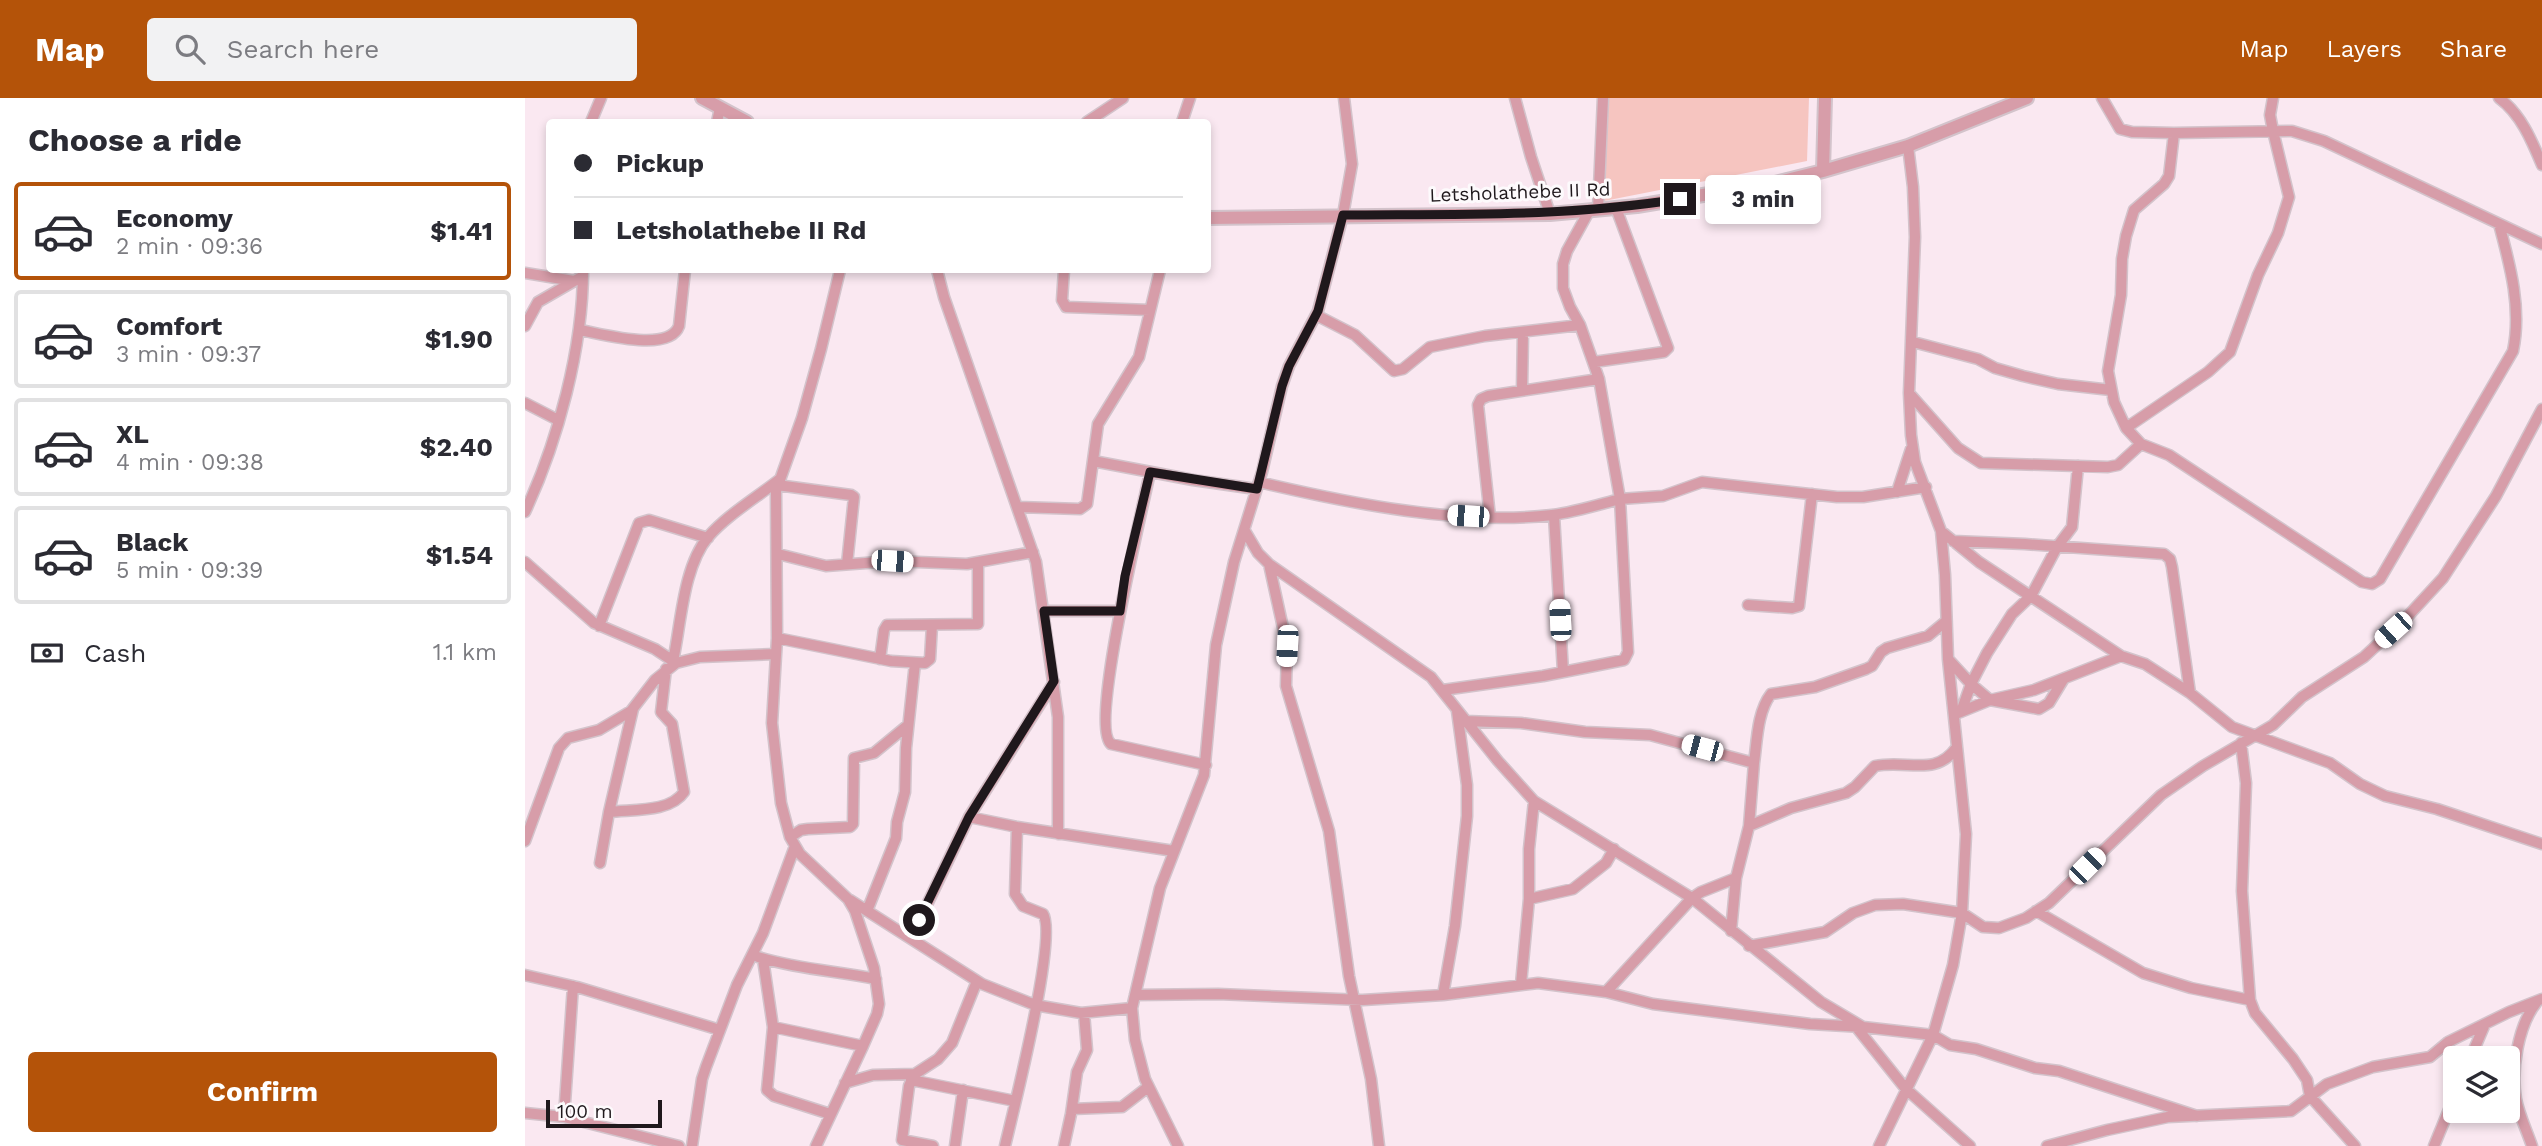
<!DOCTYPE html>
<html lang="en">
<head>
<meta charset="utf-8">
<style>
	:root { --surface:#fff; --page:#f2f2f3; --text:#2b2b33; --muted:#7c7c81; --line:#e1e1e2; --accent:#b45309 }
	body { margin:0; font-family:"Work Sans",sans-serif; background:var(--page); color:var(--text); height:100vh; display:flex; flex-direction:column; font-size:26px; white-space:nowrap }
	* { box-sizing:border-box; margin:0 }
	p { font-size:23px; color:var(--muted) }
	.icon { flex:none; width:38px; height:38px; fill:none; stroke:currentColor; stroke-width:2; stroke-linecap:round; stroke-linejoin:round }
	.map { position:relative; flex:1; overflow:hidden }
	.panel { display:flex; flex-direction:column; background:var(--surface); width:525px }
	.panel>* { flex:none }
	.top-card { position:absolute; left:21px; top:21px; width:665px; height:154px; border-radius:7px; box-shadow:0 4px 10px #0003; display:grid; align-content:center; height:154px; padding:0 28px; background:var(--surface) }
	.fabs { position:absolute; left:1918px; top:948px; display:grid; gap:14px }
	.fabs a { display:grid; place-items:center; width:77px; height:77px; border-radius:7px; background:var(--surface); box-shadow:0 4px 10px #0003; font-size:35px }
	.scale { position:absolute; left:21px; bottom:18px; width:116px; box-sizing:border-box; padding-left:7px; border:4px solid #1f181c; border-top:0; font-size:19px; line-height:24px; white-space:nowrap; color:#1f181c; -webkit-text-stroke:5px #fdfafc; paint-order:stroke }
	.end { position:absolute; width:32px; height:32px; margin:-16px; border:9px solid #1f181c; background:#fff; box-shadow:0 0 0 4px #fff }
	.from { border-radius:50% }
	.bubble { position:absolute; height:49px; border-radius:7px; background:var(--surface); box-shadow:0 4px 10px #0003; font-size:23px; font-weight:700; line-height:49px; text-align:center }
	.car { position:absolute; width:21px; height:42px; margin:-21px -10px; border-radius:9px; box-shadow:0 0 5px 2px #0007; background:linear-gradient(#fff 24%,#345 0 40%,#fff 0 76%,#345 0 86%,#fff 0) }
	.top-card b { display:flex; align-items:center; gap:24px; height:66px; font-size:26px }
	.top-card b+b { border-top:2px solid var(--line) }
	.top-card i { width:18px; height:18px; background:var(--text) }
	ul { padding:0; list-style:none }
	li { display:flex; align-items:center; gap:21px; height:98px; margin:0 14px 10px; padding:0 14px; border:4px solid var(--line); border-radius:7px }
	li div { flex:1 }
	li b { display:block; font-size:26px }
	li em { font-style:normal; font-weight:700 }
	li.current { border-color:var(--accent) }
	li>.icon { width:63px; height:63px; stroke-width:1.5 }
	h2 { padding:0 28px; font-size:32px; line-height:84px }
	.pay { display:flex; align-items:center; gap:18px; height:77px; padding:0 28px; font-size:26px }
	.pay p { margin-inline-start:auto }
	.button { display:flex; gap:14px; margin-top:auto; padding:14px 28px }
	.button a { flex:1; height:80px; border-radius:7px; background:var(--accent); color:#fff; font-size:28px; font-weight:700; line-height:80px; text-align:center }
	header { display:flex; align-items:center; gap:42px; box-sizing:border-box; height:98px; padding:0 35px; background:var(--accent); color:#fff }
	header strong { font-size:33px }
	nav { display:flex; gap:38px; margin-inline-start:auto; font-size:24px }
	.search { width:490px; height:63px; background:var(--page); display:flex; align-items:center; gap:18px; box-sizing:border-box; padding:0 24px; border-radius:7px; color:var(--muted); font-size:26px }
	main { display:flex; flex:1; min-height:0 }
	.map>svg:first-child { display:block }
	.green { fill:#f6c5c0 }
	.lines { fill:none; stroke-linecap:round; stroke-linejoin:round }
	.minor-casing { stroke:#d3c3cb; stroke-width:13 }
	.tertiary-casing { stroke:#d3c3cb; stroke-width:16 }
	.minor { stroke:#d79da9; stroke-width:10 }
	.tertiary { stroke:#d79da9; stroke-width:12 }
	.route { stroke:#1f181c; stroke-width:9 }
	.labels { text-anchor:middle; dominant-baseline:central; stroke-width:6; stroke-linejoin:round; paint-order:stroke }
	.street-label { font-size:19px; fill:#1f181c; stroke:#fdfafc }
</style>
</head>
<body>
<header>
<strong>Map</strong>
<div class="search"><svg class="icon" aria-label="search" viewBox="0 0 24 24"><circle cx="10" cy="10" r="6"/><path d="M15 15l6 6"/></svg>Search here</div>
<nav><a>Map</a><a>Layers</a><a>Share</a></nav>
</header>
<main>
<section class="panel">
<h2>Choose a ride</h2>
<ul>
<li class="current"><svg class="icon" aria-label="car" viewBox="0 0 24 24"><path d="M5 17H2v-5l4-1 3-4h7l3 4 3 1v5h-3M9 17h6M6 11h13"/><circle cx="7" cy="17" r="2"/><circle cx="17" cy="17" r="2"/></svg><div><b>Economy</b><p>2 min · 09:36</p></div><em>$1.41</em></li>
<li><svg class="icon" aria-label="car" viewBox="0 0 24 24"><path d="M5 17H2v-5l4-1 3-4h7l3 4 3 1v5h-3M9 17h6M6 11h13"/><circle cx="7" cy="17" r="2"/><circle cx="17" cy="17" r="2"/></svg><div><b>Comfort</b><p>3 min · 09:37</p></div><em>$1.90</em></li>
<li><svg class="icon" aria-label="car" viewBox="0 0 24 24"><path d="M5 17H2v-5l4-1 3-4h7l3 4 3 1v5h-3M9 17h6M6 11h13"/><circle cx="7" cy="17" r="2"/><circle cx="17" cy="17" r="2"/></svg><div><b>XL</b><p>4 min · 09:38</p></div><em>$2.40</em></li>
<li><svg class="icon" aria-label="car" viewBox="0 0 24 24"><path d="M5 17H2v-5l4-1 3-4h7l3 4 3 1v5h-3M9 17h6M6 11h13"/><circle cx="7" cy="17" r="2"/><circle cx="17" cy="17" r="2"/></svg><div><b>Black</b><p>5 min · 09:39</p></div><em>$1.54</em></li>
</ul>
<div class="pay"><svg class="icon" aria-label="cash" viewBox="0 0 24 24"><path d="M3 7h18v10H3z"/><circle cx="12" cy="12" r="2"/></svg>Cash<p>1.1 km</p></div>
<div class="button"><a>Confirm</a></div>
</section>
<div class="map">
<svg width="2017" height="1048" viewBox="0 0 2017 1048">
	<rect width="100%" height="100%" fill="#fae8f1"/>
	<path class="green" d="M 1082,0 L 1284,0 L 1282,63 L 1079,103 Z"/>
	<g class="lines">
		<defs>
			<path id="minor" d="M 990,0 L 1006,59 L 1025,116
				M 1577,0 L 1595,31 L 1607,34 L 1649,35 L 1767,33 L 1799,43 L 2017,146
				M 1974,0 C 1996,16 2007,43 2017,67
				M 66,24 L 76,0
				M 192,24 L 195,10
				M 562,24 L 598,0
				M 657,24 L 665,0
				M 1073,112 L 1078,0
				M 1064,113 L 1042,153 L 1038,166 L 1038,190 L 1045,209 L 1055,227 L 1074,281 L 1095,401 L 1138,398 L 1177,384 L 1312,399 L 1338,399 L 1401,389
				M 412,172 L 419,199 L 511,464 L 533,619 L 533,736
				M 539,172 L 537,202 L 541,209 L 625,212
				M 0,175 L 49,183
				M 791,217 L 830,237 L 869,273 L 878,271 L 905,249 L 960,238 L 1055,227
				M 0,228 L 13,204 L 58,178
				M 55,232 C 78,236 144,255 154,228 L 160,172
				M 1388,244 L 1453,261 L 1470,270 L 1498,278 L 1533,286 L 1586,292
				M 1069,264 L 1139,254 L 1143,250 L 1091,110
				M 997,292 L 998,234
				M 1384,295 L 1433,350 L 1456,365 L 1583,369 L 1593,367 L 1616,346 L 1601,330 L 1683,274 L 1705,254 L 1733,177 L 1753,135 L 1764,99 L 1748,33 L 1745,17 L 1748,0
				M 0,305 L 33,322
				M 1601,330 L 1589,304 L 1583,273 L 1596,197 L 1597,161 L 1601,138 L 1609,112 L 1639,86 L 1644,78 L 1649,35
				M 1616,346 L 1644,357 L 1837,484 L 1847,486 L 1855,481 L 1988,253 C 1997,210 1985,167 1974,126
				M 568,363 L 668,382 L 731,391
				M 625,374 C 618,410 564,627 586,646 L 681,667
				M 734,384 C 823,405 936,428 1027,417 C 1050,414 1072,407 1095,401 L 1103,554 L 1099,562 L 1018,578 L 918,592
				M 252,387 L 326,397 L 329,399 L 322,466
				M 1372,394 L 1386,351
				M 493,409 L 555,411 L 562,406 L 573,326 L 614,259 L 635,172
				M 0,414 C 33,343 58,250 58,172
				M 1029,417 L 1038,574
				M 965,419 L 953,307 L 956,301 L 963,298 L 1074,281
				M 720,433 L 733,455 L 744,466 L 906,579 L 973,663 L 1009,703 L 1167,800 L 1296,904 L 1338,929 L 1408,937 L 1425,947 L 1451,951 L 1510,970 L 1534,973 L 1672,1018
				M 1416,433 L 1454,464 L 1596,558 L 1620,566 L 1665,595 L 1707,629 L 1805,665 L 1835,686 L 1860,698 L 1912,711 L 2017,746
				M 1428,443 L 1500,446 L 1639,456 L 1645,461 L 1647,469 L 1665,595
				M 253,456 L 301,468 L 367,463 L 442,466 L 508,454
				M 0,464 L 69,525 L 130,551 L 151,565
				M 744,466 L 762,548 L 761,588 L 804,733 L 824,878 L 846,981 L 854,1048
				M 1223,507 L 1267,510 L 1274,508 L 1287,396
				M 519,513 L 595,513
				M 74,528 L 114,425 L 124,422 L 183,440
				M 252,540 L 366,563 L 400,565 L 405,561 L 407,527
				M 355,561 L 359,532 L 362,527 L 453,526 L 453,464
				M 1423,561 L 1446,586 L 1465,602 L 1514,611 L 1524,605 L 1538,582
				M 148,563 C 156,526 158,469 183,439 C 202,417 231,400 255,381
				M 1436,614 L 1446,586 L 1462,555 L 1487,516 L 1506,498 L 1532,449 L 1547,429 L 1553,368
				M 1433,615 L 1465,602 L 1509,592 L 1596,558
				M 940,623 L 996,625 L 1060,634 L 1125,637 L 1229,665 L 1224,728 L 1211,780 L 1176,794 L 1167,800 L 1081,894
				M 1716,645 L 1721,685 L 1717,793 L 1725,902 L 1730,915 L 1768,961 L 1782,982 L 1785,998 L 1830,1048
				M 1229,665 C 1232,644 1232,614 1246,596 L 1290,589 L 1341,571 L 1347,568 L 1356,554 L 1362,550 L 1403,538 L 1420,524
				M 84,714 C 107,711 145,715 159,694 L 147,626 L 136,614 L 141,571
				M 444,719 L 492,729 L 649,753
				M 1224,728 L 1266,710 L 1321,695 L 1330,689 L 1350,668 C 1383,661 1410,680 1432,649
				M 265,739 L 276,732 L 283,731 L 325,729 L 328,726 L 329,660 L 349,655 L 383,627
				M 0,743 L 34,650 L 43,640 L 74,632 L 106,613 L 130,582 L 151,565 L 175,559 L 251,556
				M 75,765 L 84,714 L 108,611
				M 1004,801 L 1048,791 L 1081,765 L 1089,751
				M 325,802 L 457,886 L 510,907 L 556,915 L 607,910
				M 342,813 L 371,740 L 372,724 L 380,694 L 381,650 L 390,565
				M 1511,813 L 1618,875 L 1666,890 L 1725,902
				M 1206,833 L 1211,780
				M 386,840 L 444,719 L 529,584
				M 1224,848 L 1300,834 L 1328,815 L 1350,807 L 1378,806 L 1437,815 L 1458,829 L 1474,830 L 1501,820 L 1524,805 L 1636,697 L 1678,668 L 1748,627 L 1777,599 L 1839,559 L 1882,519 L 1918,480 L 1971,398 L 2017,311
				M 233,859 C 272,871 312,873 351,881
				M 238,861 L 248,929 L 242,992 L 249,998 L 305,1016
				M 0,877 L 52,889 L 195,932
				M 996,886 L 1004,801 L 1004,751 L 1009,703
				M 610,897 L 693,896 L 838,902 L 918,897 L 1013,885 L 1081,894 L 1128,906 L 1285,926 L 1338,929
				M 918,897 L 930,828 L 942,718 L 942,687 L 932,613
				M 248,929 L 338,948
				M 1332,930 L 1380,990 L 1445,1048
				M 1945,961 L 1960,926
				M 388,979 L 384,988 L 377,1042 L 408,1048
				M 386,982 L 490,1003
				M 320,985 L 348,977 L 390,976 L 413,961 L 427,945 L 452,883
				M 547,1011 L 597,1009 L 623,989
				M 0,1015 L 39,1019 L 154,1048
				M 39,1019 L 48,888
				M 167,1048 L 177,981 L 181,969 L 212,887 L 238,835 L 270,748
				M 291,1048 L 338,948 L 352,916 L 354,906 L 349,870 L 330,813 L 323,801 L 275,756 L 265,739 L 256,705 L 247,625 L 252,540 L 251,393 L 277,320 L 296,251 L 315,172
				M 430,1048 L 438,992
				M 480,1048 C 488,1014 533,837 518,816 L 498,808 L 490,796 L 492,729
				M 539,1048 L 546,1016 L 552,974 L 562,952 L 559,915
				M 653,1048 L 620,981 L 610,942 L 607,910 L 635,790 L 679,677 L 691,547 L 709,464 L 737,374 L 757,288 L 764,268 L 793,213 L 818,117 L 827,66 L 819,0
				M 1354,1048 L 1408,937 L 1428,867 L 1437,815 L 1441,736 L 1423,561 L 1420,477 L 1416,433 L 1390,364 L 1386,337 L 1384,295 L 1390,139 L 1388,89 L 1383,48
				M 1522,1048 L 1582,1032 L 1643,1019 L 1766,1013 L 1802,986 L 1848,969 L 1905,959 L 1923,944 L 1984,914 L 2017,901
				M 1909,1048 L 1930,997
				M 2007,1048 C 2002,1033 1994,1017 1991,1001 C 1986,972 1993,928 2011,905"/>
			<path id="tertiary" d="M 177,0 L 222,24
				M 1298,73 L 1300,0
				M 682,120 L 1025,116 L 1112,108 L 1250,85 L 1298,73 L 1383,48 L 1502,0"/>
		</defs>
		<use href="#minor" class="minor-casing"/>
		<use href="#tertiary" class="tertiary-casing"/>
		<use href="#minor" class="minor"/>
		<use href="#tertiary" class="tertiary"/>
	</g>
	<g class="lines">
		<path class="route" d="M 394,822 L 444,719 L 529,583 L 519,513 L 595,513 L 600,478 L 625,374 L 732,391 L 757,288 L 764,268 L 793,213 L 818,117 C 933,116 1041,119 1155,101"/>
	</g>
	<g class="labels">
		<g class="street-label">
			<text transform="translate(995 94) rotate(-2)">Letsholathebe II Rd</text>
		</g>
	</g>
</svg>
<div class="fabs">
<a><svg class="icon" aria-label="layers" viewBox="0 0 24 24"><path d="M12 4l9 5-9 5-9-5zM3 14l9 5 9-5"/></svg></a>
</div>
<div class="scale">100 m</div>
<i class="end from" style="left:394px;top:822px"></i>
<i class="end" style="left:1155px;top:101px"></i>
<div class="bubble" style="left:1180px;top:77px;width:116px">3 min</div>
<i class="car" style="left:943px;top:418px;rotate:274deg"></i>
<i class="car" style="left:367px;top:463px;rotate:94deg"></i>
<i class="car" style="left:1035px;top:522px;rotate:357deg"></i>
<i class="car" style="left:1868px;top:532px;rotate:228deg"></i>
<i class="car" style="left:762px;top:548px;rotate:183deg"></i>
<i class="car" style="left:1177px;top:650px;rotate:285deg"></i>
<i class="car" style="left:1562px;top:768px;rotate:45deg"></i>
<div class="top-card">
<b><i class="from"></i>Pickup</b>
<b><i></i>Letsholathebe II Rd</b>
</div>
</div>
</main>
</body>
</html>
